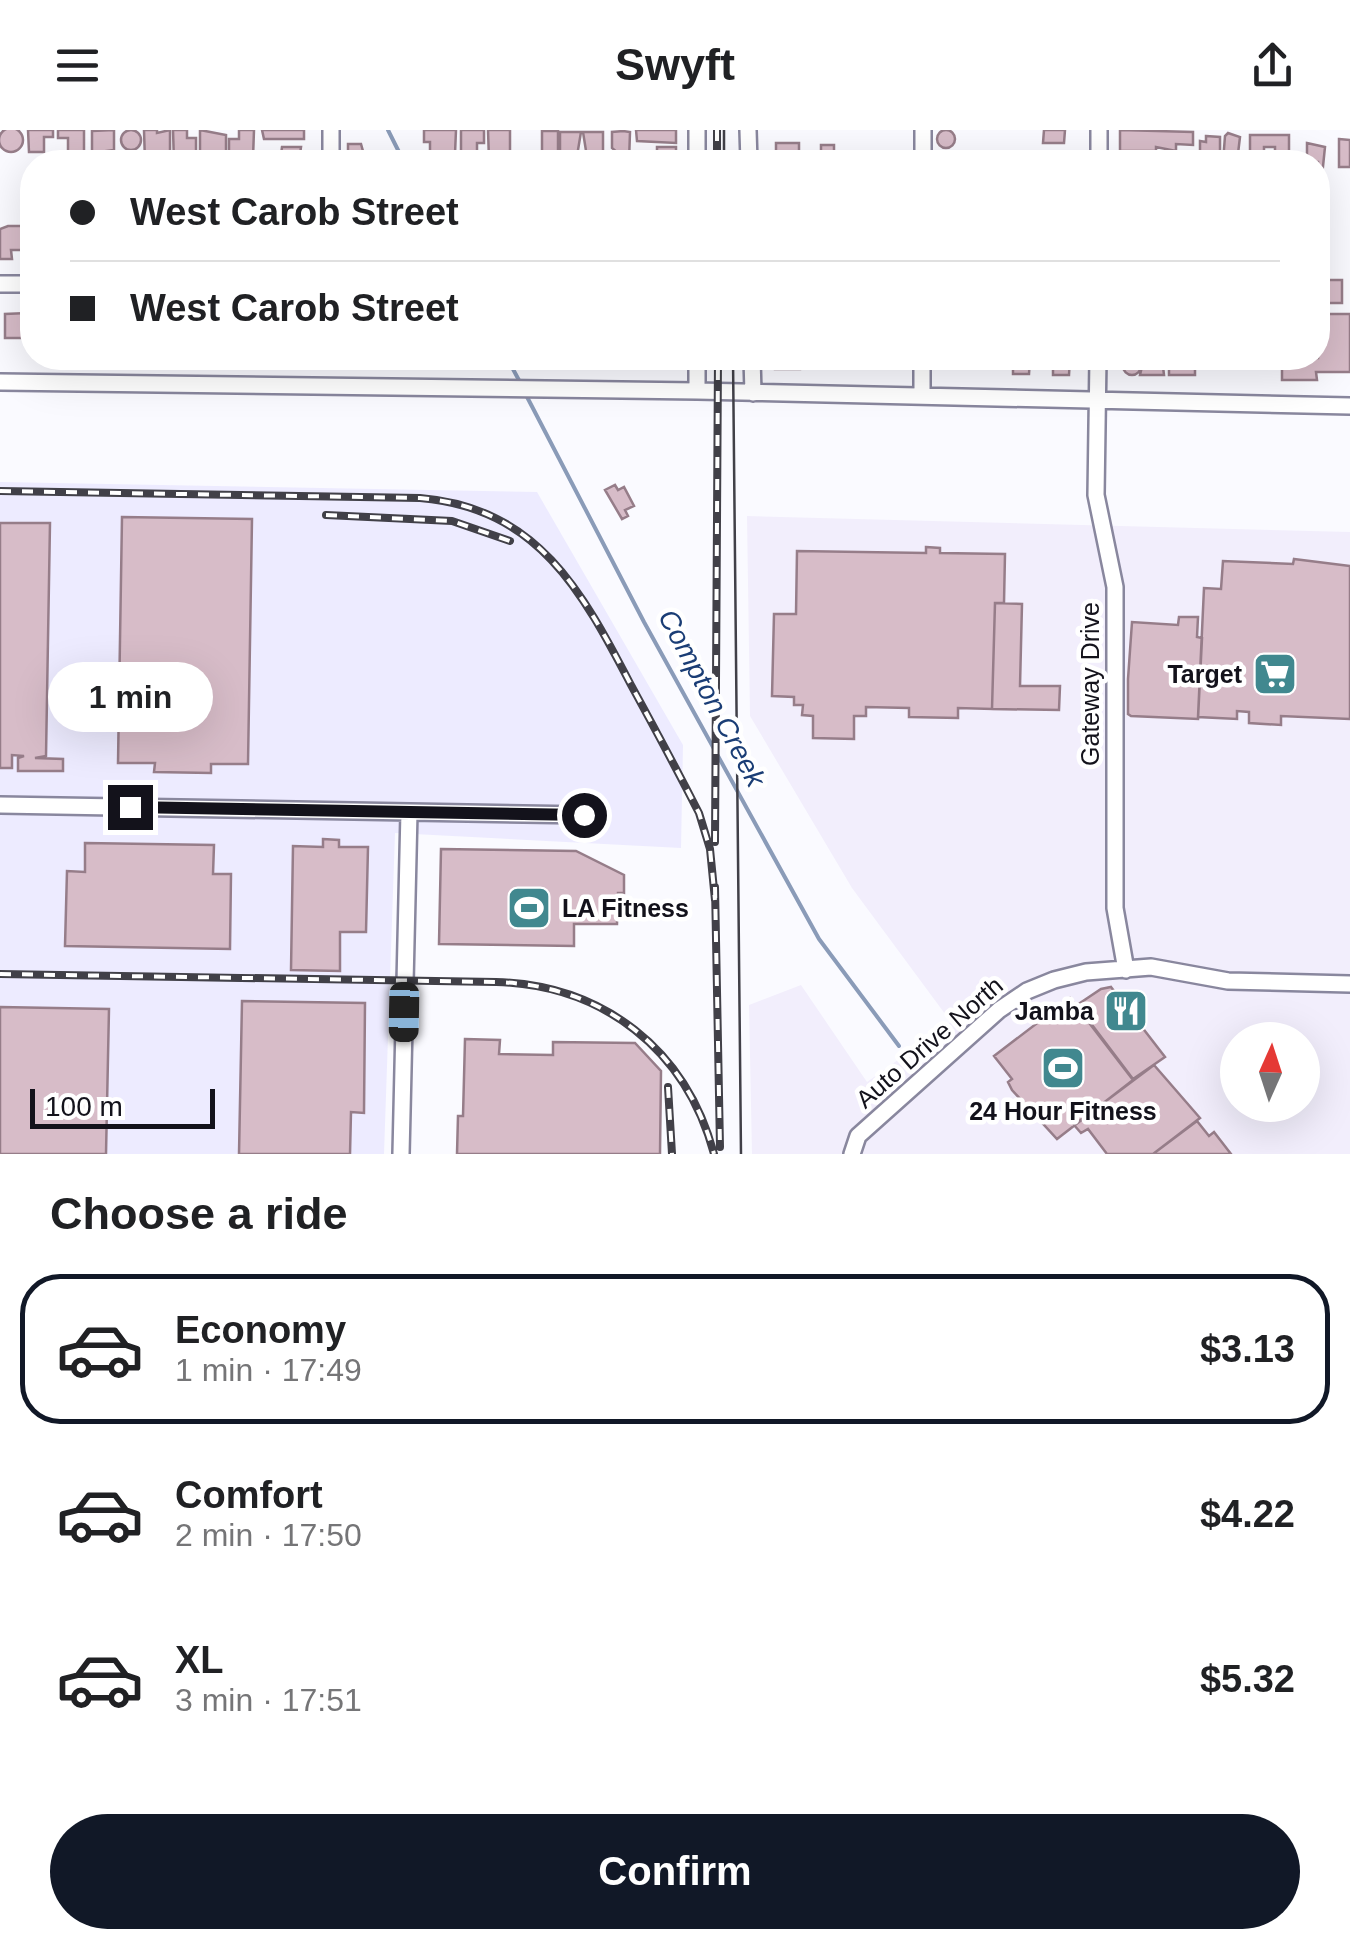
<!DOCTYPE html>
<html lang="en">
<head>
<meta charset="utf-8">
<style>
	:root { --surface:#fff; --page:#f6f6f6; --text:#202124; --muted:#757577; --line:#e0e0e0; --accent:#111827 }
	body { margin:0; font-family:Arial,sans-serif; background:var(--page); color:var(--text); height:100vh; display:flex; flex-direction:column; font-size:38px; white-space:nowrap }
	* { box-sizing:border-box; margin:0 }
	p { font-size:32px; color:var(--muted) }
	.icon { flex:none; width:55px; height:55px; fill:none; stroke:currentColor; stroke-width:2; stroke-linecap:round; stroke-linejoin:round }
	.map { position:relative; height:1024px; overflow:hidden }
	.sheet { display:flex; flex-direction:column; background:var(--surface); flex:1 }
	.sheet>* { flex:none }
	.top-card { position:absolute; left:20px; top:20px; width:1310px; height:220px; border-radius:40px; box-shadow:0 10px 40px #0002; display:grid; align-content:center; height:220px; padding:0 50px; background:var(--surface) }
	.needle { width:65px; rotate:3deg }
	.controls { position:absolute; left:1220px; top:892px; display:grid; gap:20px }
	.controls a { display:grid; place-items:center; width:100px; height:100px; border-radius:50%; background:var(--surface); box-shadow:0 10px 40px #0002; font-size:50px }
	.scale { position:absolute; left:30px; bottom:25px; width:185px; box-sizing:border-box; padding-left:10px; border:5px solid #13121b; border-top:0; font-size:28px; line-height:35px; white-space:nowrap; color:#13121b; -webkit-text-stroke:8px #fff; paint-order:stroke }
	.end { position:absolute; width:45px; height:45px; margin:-22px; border:12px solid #13121b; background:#fff; box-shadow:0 0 0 5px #fff }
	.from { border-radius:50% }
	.bubble { position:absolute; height:70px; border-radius:35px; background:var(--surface); box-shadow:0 10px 40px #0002; font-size:32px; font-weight:700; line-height:70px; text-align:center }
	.car { position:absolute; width:30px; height:60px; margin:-30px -15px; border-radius:12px; box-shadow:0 0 8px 2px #0007; background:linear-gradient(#222 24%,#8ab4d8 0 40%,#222 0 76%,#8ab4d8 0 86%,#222 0) }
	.top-card b { display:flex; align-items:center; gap:35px; height:95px; font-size:38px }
	.top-card b+b { border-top:2px solid var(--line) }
	.top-card i { width:25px; height:25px; background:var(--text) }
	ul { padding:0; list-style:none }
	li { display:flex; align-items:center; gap:30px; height:150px; margin:0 20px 15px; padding:0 30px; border:5px solid transparent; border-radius:40px }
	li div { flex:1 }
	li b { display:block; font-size:38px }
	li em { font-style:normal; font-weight:700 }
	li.active { border-color:var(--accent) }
	li>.icon { width:90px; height:90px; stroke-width:1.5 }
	h2 { padding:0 50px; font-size:45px; line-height:120px }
	.button { display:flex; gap:20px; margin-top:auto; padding:20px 50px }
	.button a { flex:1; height:115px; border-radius:60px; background:var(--accent); color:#fff; font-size:40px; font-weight:700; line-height:115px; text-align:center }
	header { display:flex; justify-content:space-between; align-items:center; height:130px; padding:0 50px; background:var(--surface); font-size:45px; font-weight:700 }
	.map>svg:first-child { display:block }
	.commercial { fill:#f2eefc; fill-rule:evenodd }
	.built { fill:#edebff }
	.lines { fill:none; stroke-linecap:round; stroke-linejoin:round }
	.stream { stroke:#8a9bb8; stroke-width:4 }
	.building { fill:#d7bcc8; stroke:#967d89; stroke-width:2.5 }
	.minor-casing { stroke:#89879e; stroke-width:20 }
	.minor { stroke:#fff; stroke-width:15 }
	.tram { stroke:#414048; stroke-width:2.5 }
	.rail-casing { stroke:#414048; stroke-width:8 }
	.rail { stroke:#fff; stroke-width:4; stroke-dasharray:11; stroke-linecap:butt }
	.route { stroke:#13121b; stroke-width:12 }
	.labels { text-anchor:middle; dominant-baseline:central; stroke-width:9; stroke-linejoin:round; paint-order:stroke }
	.poi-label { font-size:25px; font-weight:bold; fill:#13121b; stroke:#fff; text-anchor:end }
	.street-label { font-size:25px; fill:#13121b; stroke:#fff }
	.water-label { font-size:28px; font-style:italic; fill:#1a3d75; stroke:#fff }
</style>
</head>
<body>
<header><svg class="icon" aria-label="menu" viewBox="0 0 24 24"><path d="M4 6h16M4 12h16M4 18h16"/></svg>Swyft<svg class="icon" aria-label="share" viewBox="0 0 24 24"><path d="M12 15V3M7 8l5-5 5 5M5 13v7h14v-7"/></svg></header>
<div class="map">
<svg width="1350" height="1024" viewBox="0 0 1350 1024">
	<rect width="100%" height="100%" fill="#fafaff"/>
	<path class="commercial" d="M 747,386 L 1350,402 L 1350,1024 L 752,1024 L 749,875 L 801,855 L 867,952 L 951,892 L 852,758 L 750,586 ZM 1238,910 L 1302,910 L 1302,975 L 1238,975 Z"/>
	<path class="built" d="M 0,352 L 537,362 L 683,615 L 681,718 L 395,703 L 384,1024 L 0,1024 Z"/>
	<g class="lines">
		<path class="stream" d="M 388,0 L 404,32
			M 507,228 L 521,254
			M 525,263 L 644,492 L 819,809 L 899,916"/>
	</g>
	<path class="building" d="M-1 10a12 12 0 1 1 24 0a12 12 0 1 1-24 0Z
		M121 10a10 10 0 1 1 20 0a10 10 0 1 1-20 0Z
		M 28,0 L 53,0 L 53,7 L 44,7 L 44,22 L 29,22 Z
		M 58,0 L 84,0 L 84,23 L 68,23 L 68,8 L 58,8 Z
		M 114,0 L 114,20 L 92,23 L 92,1 Z
		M 144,0 L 157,0 L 157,3 L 170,0 L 170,29 L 145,32 Z
		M 173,0 L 187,0 L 187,8 L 196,8 L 196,22 L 192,22 L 191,32 L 174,32 Z
		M 200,0 L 226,5 L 226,32 L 200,32 Z
		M 239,0 L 254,0 L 253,28 L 235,28 L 235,23 L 229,23 L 229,9 L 239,9 Z
		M 262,0 L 304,0 L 304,9 L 264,9 Z
		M 424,0 L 456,0 L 455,24 L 430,23 L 430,12 L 424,12 Z
		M 461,0 L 484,0 L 484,13 L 477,13 L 477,32 L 461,32 Z
		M 488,0 L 510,0 L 510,24 L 495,24 L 495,30 L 489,30 Z
		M 636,0 L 676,0 L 676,13 L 637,11 Z
		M 1044,0 L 1065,0 L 1064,13 L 1043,13 Z
		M 1120,0 L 1193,2 L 1193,15 L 1176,14 L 1176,21 L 1156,17 L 1156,21 L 1120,21 Z
		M937 9a9 9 0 1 1 18 0a9 9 0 1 1-18 0Z
		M 542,1 L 558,1 L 558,26 L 542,26 Z
		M 623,1 L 630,2 L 629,32 L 618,31 L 618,23 L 612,18 L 612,2 Z
		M 560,2 L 581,2 L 577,26 L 560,27 Z
		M 583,2 L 603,2 L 603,27 L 587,27 Z
		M 1228,3 L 1240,7 L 1237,32 L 1223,32 L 1225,6 Z
		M 1250,5 L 1289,5 L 1289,32 L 1275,32 L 1275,17 L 1264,17 L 1264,32 L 1250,32 Z
		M 1206,6 L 1220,7 L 1220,32 L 1204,32 L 1205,23 L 1200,22 L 1200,11 L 1206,12 Z
		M 1339,9 L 1350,10 L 1350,37 L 1339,37 Z
		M 776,13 L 799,13 L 799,32 L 776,32 Z
		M 1307,13 L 1325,17 L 1321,56 L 1318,56 L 1318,32 L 1307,32 Z
		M 348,14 L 361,14 L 366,32 L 348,32 Z
		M 821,15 L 834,15 L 834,32 L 821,32 Z
		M 282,17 L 301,17 L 299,32 L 280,32 Z
		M 657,17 L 676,17 L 676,32 L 653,32 L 657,32 Z
		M 8,96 L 24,96 L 24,120 L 11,120 L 12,129 L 0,129 L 0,99 Z
		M 1324,150 L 1342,150 L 1342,173 L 1324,173 Z
		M 27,183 L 24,208 L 5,208 L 5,184 Z
		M 1318,184 L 1350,184 L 1350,242 L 1316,242 L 1317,250 L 1282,250 L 1282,228 L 1318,228 Z
		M1123 236a9 9 0 1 1 18 0a9 9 0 1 1-18 0Z
		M 775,228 L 800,228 L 800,239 L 775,239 Z
		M 856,228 L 895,228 L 895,231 L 893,237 L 856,236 Z
		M 1013,228 L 1030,228 L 1029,244 L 1013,244 Z
		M 1053,228 L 1070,228 L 1069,245 L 1053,245 Z
		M 1144,228 L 1155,232 L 1155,229 L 1162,228 L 1164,245 L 1140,245 Z
		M 1169,228 L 1195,231 L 1195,245 L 1169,245 Z
		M 615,355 L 618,360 L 624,357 L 634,376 L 625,380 L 628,386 L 622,389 L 605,360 Z
		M 122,387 L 252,389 L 248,634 L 211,634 L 211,643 L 154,642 L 155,633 L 118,633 Z
		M 0,393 L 50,393 L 46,626 L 35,628 L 63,629 L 63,641 L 18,641 L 18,628 L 24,626 L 12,625 L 12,638 L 0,638 Z
		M 926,417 L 940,418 L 940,423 L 1005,424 L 1004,473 L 995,473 L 992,579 L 958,578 L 958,588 L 909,587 L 909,578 L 866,577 L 866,586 L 854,586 L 854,609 L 813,608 L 813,586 L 802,585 L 803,575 L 794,575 L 794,567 L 772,566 L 774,484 L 796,484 L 797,421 L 926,423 Z
		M 1294,429 L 1350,436 L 1350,589 L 1281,586 L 1281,595 L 1249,593 L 1249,582 L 1237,581 L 1237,589 L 1198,587 L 1204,458 L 1221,459 L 1223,431 L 1293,434 Z
		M 995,473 L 1022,474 L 1020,556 L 1060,556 L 1059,580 L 992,579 Z
		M 1179,487 L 1198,487 L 1197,507 L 1202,508 L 1198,589 L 1131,586 L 1128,584 L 1128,549 L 1132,492 L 1178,495 Z
		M 323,709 L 339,710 L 339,717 L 368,717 L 366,802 L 340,802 L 340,841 L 291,840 L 293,716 L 323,717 Z
		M 85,713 L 214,715 L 213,744 L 231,744 L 230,819 L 65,816 L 67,741 L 85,742 Z
		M 441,719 L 576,721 L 624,745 L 624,763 L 618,763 L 617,794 L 574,794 L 574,816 L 439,814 Z
		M 1111,857 L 1165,927 L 1133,949 L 1077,875 L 1101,859 Z
		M 1070,868 L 1133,950 L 1057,1009 L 1012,960 L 1008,952 L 1012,949 L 994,926 Z
		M 242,871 L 365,873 L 364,983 L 351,982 L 350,1024 L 239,1024 Z
		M 0,877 L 109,879 L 106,1024 L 0,1024 Z
		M 465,909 L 500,910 L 499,924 L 553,925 L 553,912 L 635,913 L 661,941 L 660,1024 L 457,1024 L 458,986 L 463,986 Z
		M 1154,935 L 1200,988 L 1153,1024 L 1107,1024 L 1088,999 L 1081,1003 L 1074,995 Z
		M 1197,991 L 1209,1006 L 1214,1002 L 1231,1024 L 1153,1024 Z"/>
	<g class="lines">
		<defs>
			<path id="minor" d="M 697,0 L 697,32
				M 748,0 L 749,32
				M 331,32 L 331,0
				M 923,32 L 923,0
				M 1099,32 L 1099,0
				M 0,154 L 32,154
				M 697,228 L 697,261
				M 752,228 L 753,263
				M 1098,228 L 1096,365 L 1115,457 L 1115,778 L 1126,840
				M 0,252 L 697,261 L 1350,276
				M 922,266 L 922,228
				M 0,675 L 585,685
				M 401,1024 L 409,682
				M 852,1024 L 858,1006 L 999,880 L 1027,861 L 1054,850 L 1086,842 L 1151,837 L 1228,851 L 1350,854"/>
		</defs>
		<use href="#minor" class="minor-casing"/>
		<use href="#minor" class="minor"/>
		<path class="tram" d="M 724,0 L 724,32
			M 733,228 L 741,1024"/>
		<defs>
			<path id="rail" d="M 717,0 L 717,32
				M 0,361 L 420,368 C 538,378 582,461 631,555 C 654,597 677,640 699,683 L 710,719 L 715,770
				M 326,385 L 452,391 L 510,411
				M 715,712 L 718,228
				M 715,757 L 720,1017
				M 0,844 L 496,852 C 603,855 686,919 714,1024
				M 668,957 L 672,1024"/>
		</defs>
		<use href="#rail" class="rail-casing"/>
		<use href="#rail" class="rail"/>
	</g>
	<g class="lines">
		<path class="route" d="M 130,677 L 584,685"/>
	</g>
	<defs>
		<symbol id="supermarket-square" viewBox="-11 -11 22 22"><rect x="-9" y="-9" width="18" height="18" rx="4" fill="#41888f" stroke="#fff"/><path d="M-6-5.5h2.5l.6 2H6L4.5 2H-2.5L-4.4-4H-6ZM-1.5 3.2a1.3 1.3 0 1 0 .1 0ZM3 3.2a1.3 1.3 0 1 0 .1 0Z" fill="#fff"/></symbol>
		<symbol id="stadium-square" viewBox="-11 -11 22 22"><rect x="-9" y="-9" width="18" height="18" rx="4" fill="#41888f" stroke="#fff"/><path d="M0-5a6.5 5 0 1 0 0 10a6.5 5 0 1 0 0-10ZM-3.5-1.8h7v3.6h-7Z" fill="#fff"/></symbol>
		<symbol id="restaurant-square" viewBox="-11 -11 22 22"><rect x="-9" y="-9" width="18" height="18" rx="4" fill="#41888f" stroke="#fff"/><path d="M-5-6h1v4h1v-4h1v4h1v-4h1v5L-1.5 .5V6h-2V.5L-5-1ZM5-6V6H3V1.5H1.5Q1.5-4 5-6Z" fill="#fff"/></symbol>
	</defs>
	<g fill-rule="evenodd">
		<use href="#supermarket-square" x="1250" y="519" width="50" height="50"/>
		<use href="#stadium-square" x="504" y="753" width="50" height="50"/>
		<use href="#restaurant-square" x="1101" y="856" width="50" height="50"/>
		<use href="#stadium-square" x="1038" y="913" width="50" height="50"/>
	</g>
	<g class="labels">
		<g class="poi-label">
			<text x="1242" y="544">Target</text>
			<text x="562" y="778" text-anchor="start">LA Fitness</text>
			<text x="1094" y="881">Jamba</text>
			<text x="1063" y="981" text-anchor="middle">24 Hour Fitness</text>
		</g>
		<g class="street-label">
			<text transform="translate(1090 554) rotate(-90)">Gateway Drive</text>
			<text transform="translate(929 912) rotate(-41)">Auto Drive North</text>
		</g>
		<g class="water-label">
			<text transform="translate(712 568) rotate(62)">Compton Creek</text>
		</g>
	</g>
</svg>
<div class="controls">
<a><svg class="needle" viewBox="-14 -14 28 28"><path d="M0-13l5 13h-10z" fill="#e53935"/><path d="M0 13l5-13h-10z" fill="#757577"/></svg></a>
</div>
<div class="scale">100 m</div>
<i class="end from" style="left:584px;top:685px"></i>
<i class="end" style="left:130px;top:677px"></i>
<div class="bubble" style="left:48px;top:532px;width:165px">1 min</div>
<i class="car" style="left:404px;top:882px;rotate:181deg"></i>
<div class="top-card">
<b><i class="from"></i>West Carob Street</b>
<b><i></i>West Carob Street</b>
</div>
</div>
<section class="sheet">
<h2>Choose a ride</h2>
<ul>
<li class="active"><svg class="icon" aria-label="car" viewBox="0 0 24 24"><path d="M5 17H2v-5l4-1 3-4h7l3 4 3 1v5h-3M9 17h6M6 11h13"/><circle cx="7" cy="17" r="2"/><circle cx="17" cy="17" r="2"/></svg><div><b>Economy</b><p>1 min · 17:49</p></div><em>$3.13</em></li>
<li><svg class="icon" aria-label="car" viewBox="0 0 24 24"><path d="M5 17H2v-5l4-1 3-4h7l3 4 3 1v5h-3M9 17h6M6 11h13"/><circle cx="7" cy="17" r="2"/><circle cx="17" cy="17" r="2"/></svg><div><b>Comfort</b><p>2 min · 17:50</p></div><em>$4.22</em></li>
<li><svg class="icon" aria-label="car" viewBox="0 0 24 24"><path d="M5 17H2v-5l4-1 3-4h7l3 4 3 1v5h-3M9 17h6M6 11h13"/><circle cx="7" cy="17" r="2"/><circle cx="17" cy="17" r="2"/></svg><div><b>XL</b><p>3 min · 17:51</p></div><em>$5.32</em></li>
</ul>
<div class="button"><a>Confirm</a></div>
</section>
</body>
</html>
